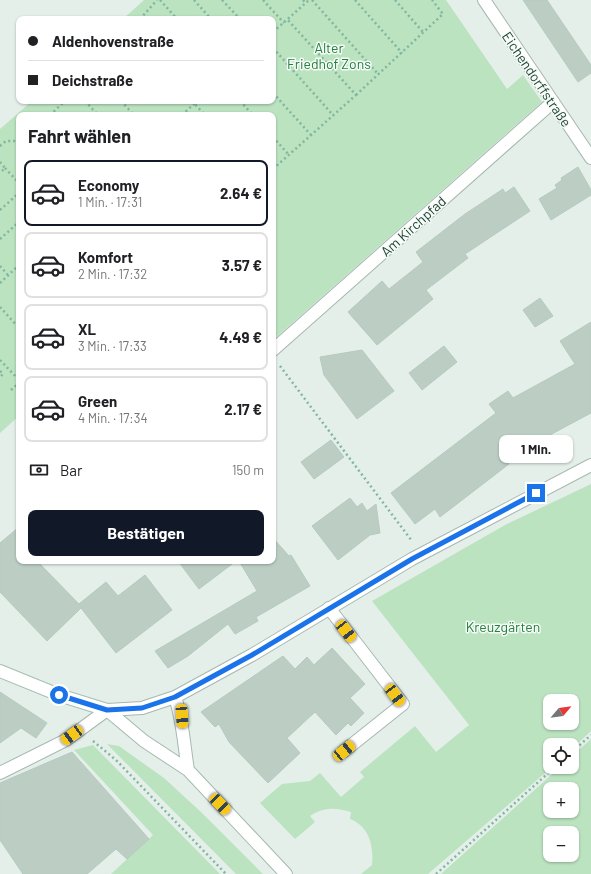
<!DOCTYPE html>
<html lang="de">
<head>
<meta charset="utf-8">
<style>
	:root { --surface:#fff; --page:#f6f6f6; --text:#202124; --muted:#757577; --line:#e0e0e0; --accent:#111827 }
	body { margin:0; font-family:Barlow,sans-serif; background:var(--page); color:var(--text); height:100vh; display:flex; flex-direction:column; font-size:15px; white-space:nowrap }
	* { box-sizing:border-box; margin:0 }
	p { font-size:13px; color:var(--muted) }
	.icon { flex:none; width:22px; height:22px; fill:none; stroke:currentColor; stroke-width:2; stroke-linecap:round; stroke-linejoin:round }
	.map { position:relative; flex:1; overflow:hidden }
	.side { position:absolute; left:16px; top:112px; width:260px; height:452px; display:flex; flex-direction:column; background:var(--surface); border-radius:8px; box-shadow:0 1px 3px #0004 }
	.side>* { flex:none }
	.guide { position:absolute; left:16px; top:16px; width:260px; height:88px; border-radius:8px; box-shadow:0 1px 3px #0004; display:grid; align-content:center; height:88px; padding:0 12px; background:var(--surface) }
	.needle { width:26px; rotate:61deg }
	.buttons { position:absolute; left:543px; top:694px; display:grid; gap:8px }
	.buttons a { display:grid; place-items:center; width:36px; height:36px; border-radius:8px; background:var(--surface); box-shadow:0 1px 3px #0004; font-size:20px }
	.end { position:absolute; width:18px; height:18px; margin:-9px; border:5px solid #1a73e8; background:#fff; box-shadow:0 0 0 2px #fff }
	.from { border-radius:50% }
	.bubble { position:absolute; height:28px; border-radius:8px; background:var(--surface); box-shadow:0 1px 3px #0004; font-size:13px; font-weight:700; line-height:28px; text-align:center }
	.car { position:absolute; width:12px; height:24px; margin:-12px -6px; border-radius:5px; box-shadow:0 0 3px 1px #0007; background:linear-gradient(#f5c518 24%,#345 0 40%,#f5c518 0 76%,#345 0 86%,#f5c518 0) }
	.guide b { display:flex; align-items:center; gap:14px; height:38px; font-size:15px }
	.guide b+b { border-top:1px solid var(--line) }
	.guide i { width:10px; height:10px; background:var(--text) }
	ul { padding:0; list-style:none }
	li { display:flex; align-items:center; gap:12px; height:66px; margin:0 8px 6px; padding:0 4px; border:2px solid var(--line); border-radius:8px }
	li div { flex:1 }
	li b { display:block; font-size:15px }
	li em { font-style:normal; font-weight:700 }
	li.selected { border-color:var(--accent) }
	li>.icon { width:36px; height:36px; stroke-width:1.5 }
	h2 { padding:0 12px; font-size:18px; line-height:48px }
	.pay { display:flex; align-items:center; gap:10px; height:44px; padding:0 12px; font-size:15px }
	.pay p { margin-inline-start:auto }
	.button { display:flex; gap:8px; margin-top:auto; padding:8px 12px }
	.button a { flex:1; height:46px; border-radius:8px; background:var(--accent); color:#fff; font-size:16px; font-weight:700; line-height:46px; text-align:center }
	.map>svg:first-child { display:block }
	.green { fill:#bbe3c0; fill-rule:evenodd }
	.building { fill:#bccec4; stroke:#b5cabf }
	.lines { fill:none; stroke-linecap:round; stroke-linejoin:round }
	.lane-casing { stroke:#a6b8b0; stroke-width:14 }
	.street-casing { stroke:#a6b8b0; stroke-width:14 }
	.secondary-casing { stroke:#a4bfb2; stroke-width:14 }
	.path { stroke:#81b69f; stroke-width:2.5; stroke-dasharray:2 3; stroke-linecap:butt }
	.lane { stroke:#fff; stroke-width:12 }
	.street { stroke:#fff; stroke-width:12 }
	.secondary { stroke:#fff; stroke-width:12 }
	.route { stroke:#1a73e8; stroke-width:5 }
	.labels { text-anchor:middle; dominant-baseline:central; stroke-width:3; stroke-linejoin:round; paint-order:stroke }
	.park-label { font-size:14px; fill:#26803d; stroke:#f5fbf7 }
	.street-label { font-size:14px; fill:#214436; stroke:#f5fbf7 }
</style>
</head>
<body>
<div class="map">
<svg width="591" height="874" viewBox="0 0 591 874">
	<rect width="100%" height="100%" fill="#e4efe9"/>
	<path class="green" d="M 144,0 L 446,0 L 507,89 L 523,75 L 542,102 L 273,340 L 273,115 L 19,115 L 19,416 L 0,433 L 0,129 L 32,101 L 273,101 L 273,19 L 123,19 Z
		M 591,484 L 591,731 L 572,749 L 572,745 L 550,745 L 550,767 L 552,767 L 428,874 L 361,874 L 372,865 C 374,846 369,826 350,819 L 351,812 C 336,807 323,807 310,816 L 315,822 L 295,839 L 260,803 L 282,784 L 310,781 L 320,773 L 341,797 L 364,777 L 360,772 L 415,726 L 436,752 L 469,725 L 372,601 L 505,525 ZM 550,701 L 572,701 L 572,723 L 550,723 Z
		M 591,739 L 591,874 L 441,874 L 560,767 L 572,767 L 572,756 ZM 550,789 L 572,789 L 572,811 L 550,811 ZM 550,833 L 572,833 L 572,855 L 550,855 Z
		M 107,744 L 119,746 L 164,778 L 201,812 L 263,874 L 236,874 Z
		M 93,745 L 220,874 L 111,874 L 153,835 L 74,750 Z"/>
	<path class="building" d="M 523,0 L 547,0 L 591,65 L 591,73 L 578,82 Z
		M 578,167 L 591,190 L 591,195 L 551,220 L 539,199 L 557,188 L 555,185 L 562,180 L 561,178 Z
		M 514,187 L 530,211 L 465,254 L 468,258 L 426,290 L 433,299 L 377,345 L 348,312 L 382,281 L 389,289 L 423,262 L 416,252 L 465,214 L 503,189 L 505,193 Z
		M 540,298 L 553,316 L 535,327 L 523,310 Z
		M 591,322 L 591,413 L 505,459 L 509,464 L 440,517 L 435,509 L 415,524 L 391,493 L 496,413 L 489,404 L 508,391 L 513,398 L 575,364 L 560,341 Z
		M 444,346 L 457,362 L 422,390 L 409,373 Z
		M 362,350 L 394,391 L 357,419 L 324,375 L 320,357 Z
		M 331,440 L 344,457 L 314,479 L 301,462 Z
		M 350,498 L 357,507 L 362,503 L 367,511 L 376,504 L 380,533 L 370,535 L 338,560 L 312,526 Z
		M 19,527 L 19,561 L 37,561 L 79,604 L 106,582 L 118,596 L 145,575 L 172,610 L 116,653 L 81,608 L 47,641 L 0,592 L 0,543 Z
		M 273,538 L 289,556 L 291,555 L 310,586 L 256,617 L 258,621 L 235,634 L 228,624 L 188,656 L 168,668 L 155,651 L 257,591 L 239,561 L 273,561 Z
		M 178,561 L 236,561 L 199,589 Z
		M 332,648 L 365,684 L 350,698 L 364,713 L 351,726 L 348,723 L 336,735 L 315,712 L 287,738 L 300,753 L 268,783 L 229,742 L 219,724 L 215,727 L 201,712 L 283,656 L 295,669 L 307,657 L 314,665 Z
		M 0,692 L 47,723 L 36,738 L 21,728 L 0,743 Z
		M 72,752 L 149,839 L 127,859 L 116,849 L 87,874 L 23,874 L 0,840 L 0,783 Z"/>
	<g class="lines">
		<defs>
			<path id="lane" d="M 273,350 L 553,102
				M 329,608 L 403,704 L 344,751"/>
			<path id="street" d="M 484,0 L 591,158
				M 175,697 C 183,721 184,746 188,770
				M 107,710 L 142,708 L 175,697 L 252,655 L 412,559 L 591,465
				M 107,710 L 144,741 L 188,770 L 286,874
				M 0,773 L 66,740 L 107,710"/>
			<path id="secondary" d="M 0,671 L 59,695 L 107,710"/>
		</defs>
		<use href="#lane" class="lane-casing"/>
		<use href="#street" class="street-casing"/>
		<use href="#secondary" class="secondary-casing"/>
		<path class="path" d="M 160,0 L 177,19
			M 194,0 L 211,19
			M 222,0 L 240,19
			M 263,0 L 284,23
			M 303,0 L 306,3
			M 312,0 L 378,74
			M 355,0 L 402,53
			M 395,0 L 423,32
			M 140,19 L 157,0
			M 273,32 L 309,0
			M 273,48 L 333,115
			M 273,93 L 311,135
			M 356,95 L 443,14 L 432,0
			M 85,101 L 98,115
			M 121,101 L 134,115
			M 192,101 L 205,115
			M 240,101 L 253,115
			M 50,115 L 65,101
			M 182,115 L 197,101
			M 273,137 L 289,155
			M 0,146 L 6,141 L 19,141
			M 0,162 L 5,168 L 0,173
			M 5,168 L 19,183
			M 273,169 L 356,95 L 287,19
			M 0,210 L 19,193
			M 0,239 L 19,222
			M 0,266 L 8,275
			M 0,283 L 19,265
			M 0,307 L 19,328
			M 0,360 L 19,380
			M 280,366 L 412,541
			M 0,371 L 3,374 L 0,377
			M 11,390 L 19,383
			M 93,741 L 116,760 L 226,874
			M 572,752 L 591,735
			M 436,874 L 555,767"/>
		<use href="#lane" class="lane"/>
		<use href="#street" class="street"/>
		<use href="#secondary" class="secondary"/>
	</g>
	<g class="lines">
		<path class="route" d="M 59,695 L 107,710 L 142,708 L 175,697 L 252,655 L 412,559 L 536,493"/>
	</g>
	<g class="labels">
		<g class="park-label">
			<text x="329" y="47">Alter<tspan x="329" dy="16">Friedhof Zons</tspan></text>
			<text x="503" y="626">Kreuzgärten</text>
		</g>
		<g class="street-label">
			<text transform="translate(537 79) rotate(56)">Eichendorffstraße</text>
			<text transform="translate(413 226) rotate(-42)">Am Kirchpfad</text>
		</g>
	</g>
</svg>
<div class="buttons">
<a><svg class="needle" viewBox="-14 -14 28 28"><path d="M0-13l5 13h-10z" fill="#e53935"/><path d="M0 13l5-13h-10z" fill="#757577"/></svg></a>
<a><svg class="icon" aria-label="locate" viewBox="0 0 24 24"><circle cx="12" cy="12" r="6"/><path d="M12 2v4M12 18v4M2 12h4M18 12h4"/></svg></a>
<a>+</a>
<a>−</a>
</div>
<i class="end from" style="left:59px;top:695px"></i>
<i class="end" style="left:536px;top:493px"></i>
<div class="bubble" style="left:499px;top:435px;width:74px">1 Min.</div>
<i class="car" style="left:346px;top:631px;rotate:142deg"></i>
<i class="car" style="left:395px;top:695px;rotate:143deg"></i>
<i class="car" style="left:182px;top:716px;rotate:176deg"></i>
<i class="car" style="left:72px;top:735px;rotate:234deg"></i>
<i class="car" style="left:344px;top:751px;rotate:51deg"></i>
<i class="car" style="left:220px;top:804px;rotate:136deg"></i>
<div class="guide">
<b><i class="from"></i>Aldenhovenstraße</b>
<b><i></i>Deichstraße</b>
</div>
<section class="side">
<h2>Fahrt wählen</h2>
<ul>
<li class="selected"><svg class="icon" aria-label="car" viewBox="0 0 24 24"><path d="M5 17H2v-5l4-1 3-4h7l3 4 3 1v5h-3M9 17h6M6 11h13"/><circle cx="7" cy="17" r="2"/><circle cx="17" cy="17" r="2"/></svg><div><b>Economy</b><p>1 Min. · 17:31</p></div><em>2.64 €</em></li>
<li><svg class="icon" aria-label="car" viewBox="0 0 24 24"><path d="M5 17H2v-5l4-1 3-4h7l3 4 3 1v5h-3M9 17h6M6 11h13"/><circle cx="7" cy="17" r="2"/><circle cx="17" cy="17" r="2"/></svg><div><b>Komfort</b><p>2 Min. · 17:32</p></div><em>3.57 €</em></li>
<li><svg class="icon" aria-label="car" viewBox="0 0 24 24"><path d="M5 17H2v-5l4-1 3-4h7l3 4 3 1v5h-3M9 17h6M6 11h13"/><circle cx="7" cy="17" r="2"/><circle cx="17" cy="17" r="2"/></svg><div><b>XL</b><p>3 Min. · 17:33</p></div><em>4.49 €</em></li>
<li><svg class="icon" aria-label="car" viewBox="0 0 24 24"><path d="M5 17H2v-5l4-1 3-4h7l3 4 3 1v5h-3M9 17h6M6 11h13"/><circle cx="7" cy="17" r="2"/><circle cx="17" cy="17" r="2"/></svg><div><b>Green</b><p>4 Min. · 17:34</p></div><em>2.17 €</em></li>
</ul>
<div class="pay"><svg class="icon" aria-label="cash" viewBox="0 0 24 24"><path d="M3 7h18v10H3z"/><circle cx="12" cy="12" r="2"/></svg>Bar<p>150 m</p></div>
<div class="button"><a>Bestätigen</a></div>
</section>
</div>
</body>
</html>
